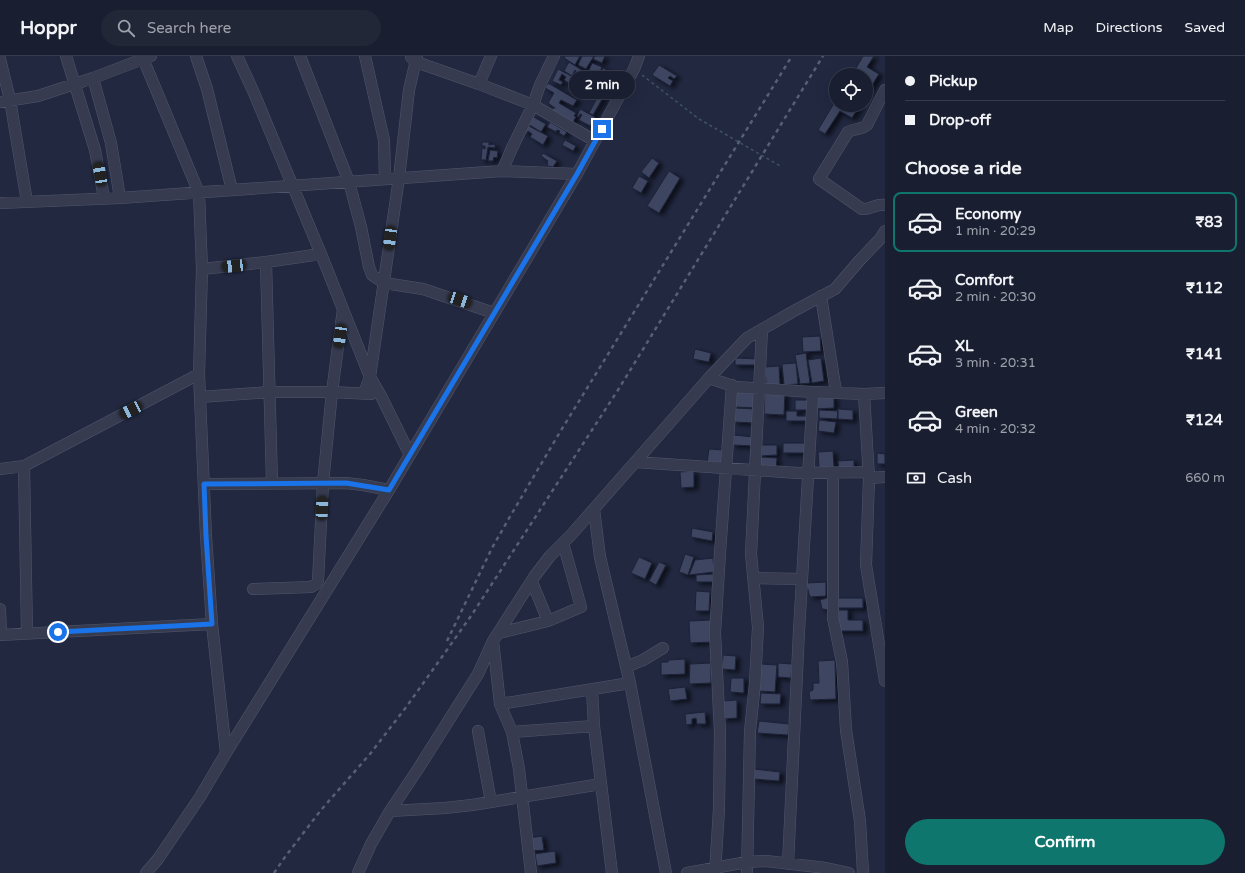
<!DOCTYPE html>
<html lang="en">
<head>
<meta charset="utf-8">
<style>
	:root { --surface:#191e30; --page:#222738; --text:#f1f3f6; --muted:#9fa2ab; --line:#373c4c; --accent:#0f766e }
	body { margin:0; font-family:"Varela Round",sans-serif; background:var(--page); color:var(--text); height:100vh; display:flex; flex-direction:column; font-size:15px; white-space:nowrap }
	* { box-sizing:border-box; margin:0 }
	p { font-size:13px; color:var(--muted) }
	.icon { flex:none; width:22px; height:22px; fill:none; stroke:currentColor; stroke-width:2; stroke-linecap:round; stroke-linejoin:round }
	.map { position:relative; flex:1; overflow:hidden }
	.panel { display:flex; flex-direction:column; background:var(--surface); width:360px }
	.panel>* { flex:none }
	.top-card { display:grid; align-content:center; height:88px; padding:0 20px; background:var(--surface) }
	.buttons { position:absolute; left:829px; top:12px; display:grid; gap:8px }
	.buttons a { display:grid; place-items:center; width:44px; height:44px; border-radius:50%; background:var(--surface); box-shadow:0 4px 16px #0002,0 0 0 1px var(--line); font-size:20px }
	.end { position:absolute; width:18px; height:18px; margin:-9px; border:5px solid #1a73e8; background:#fff; box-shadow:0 0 0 2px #fff }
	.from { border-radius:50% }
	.bubble { position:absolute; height:28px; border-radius:14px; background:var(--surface); box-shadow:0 4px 16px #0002,0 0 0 1px var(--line); font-size:13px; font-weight:700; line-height:28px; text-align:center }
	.car { position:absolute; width:12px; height:24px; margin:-12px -6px; border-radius:5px; box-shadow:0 0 3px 1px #0007; background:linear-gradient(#222 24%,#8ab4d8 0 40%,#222 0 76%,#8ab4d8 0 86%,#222 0) }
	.top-card b { display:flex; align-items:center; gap:14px; height:38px; font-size:15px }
	.top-card b+b { border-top:1px solid var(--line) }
	.top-card i { width:10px; height:10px; background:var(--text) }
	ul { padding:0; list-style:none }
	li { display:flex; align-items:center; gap:12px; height:60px; margin:0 8px 6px; padding:0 12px; border:2px solid transparent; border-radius:8px }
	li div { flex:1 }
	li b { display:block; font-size:15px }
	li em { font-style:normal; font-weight:700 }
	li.selected { border-color:var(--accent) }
	li>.icon { width:36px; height:36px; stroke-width:1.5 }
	h2 { padding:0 20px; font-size:18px; line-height:48px }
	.pay { display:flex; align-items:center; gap:10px; height:44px; padding:0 20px; font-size:15px }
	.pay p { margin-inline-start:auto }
	.button { display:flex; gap:8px; margin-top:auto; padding:8px 20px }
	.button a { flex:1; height:46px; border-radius:24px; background:var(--accent); color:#fff; font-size:16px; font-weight:700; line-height:46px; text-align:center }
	header { display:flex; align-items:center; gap:24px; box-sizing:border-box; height:56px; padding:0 20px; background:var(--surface); border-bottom:1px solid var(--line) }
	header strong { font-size:19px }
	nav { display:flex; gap:22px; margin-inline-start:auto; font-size:14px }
	.search { width:280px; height:36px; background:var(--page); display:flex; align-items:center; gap:10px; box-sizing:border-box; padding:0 14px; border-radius:22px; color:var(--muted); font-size:15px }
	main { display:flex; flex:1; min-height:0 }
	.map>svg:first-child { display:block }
	.building { fill:#3d4461; stroke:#1d2237; filter:url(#shadow) }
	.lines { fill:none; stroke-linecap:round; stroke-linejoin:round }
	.minor-casing { stroke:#51566b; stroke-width:12 }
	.path { stroke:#3e535b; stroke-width:1.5; stroke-dasharray:3 3; stroke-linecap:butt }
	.minor { stroke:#363b50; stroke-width:11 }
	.rail { stroke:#575e77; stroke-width:2.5; stroke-dasharray:4 4; stroke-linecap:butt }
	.path-bridge { stroke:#3e535b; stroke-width:1.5; stroke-dasharray:3 3; stroke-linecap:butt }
	.route { stroke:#1a73e8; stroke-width:5 }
</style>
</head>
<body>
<header>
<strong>Hoppr</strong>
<div class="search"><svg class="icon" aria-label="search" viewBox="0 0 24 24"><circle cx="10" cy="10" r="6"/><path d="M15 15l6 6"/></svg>Search here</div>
<nav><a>Map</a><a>Directions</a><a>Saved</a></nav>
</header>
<main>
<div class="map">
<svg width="885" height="817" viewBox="0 0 885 817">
	<defs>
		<filter id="shadow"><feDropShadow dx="4" dy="2.5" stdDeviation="2" flood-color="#0009"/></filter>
	</defs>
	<rect width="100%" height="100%" fill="#212840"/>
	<path class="building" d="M 565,0 L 580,0 L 575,9 L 564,2 Z
		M 582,0 L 594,0 L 586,13 L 578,9 Z
		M 595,0 L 605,0 L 602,7 L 593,3 Z
		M 863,0 L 874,0 L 867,11 L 879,18 L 866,39 L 866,19 L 852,19 Z
		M 569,6 L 585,16 L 581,22 L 583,23 L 582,25 L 573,20 L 576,15 L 575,14 L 572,20 L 564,15 Z
		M 592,7 L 602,11 L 600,16 L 598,15 L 599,18 L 589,14 Z
		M 659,9 L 677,20 L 674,23 L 670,20 L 668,22 L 673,25 L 670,30 L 652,19 Z
		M 603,12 L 620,21 L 617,27 L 614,25 L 612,28 L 606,24 L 607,21 L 602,19 L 602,23 L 598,21 Z
		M 558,13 L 583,26 L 580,31 L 576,29 L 575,30 L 578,32 L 576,35 L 568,31 L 570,28 L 564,24 L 566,21 L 562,18 L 559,24 L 563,26 L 561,29 L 552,25 Z
		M 603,24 L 611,29 L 605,39 L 590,29 L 592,25 L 600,30 Z
		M 548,27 L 577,44 L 573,50 L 561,44 L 559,47 L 576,57 L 574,60 L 576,61 L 572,68 L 551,55 L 553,52 L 555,52 L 548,47 L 554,37 L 545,32 Z
		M 599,38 L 604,40 L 593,59 L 589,57 Z
		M 836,44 L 836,49 L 860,49 L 852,62 L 840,55 L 825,78 L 818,74 Z
		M 580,53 L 595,61 L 590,70 L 579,64 L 582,59 L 580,58 L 579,61 L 577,60 Z
		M 532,60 L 546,68 L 541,76 L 528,68 Z
		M 550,66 L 567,76 L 564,80 L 559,77 L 560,75 L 557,74 L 556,76 L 547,71 Z
		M 527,69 L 548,80 L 543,89 L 530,81 L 532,78 L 528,75 L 526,78 L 523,77 Z
		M 565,84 L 576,90 L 573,95 L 562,89 Z
		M 482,86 L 489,86 L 489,89 L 495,88 L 495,92 L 488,91 L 486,104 L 481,104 L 482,92 L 485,93 L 485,90 L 482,90 Z
		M 490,94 L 498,95 L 497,102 L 494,101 L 493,105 L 488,105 Z
		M 543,97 L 557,105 L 553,111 L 547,110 L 548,108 L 547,107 L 548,105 L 541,100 Z
		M 652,102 L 659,107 L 649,122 L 641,116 Z
		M 669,115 L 680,122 L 659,157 L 647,150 Z
		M 639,120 L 648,125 L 641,137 L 632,132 Z
		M 820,280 L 821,295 L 803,296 L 802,281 Z
		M 695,293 L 711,297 L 709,306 L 693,303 Z
		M 806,297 L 810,327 L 800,328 L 795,299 Z
		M 735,302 L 759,303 L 759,309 L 735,309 Z
		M 821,302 L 824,325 L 812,327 L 808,304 Z
		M 796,307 L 798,328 L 784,329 L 782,308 Z
		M 779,310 L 780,329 L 766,329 L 765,311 Z
		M 765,335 L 785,336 L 784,359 L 764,358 Z
		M 735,336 L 756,337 L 756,352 L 735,351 Z
		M 834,340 L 834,352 L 815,353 L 815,341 Z
		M 795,344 L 809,344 L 809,354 L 795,354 Z
		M 735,352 L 756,353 L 755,367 L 734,366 Z
		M 838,353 L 853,354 L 853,364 L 838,363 Z
		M 819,354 L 838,355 L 837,363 L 819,362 Z
		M 786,355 L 797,355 L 797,360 L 808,360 L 808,365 L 786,365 Z
		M 819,364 L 836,366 L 834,377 L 818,375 Z
		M 733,379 L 754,381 L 754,390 L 732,389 Z
		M 783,387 L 806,387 L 806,397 L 783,397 Z
		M 759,389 L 777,389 L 777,399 L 759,400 Z
		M 709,393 L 723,394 L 722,407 L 707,406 Z
		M 833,395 L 834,411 L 819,412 L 818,396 Z
		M 877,397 L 885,398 L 885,408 L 877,408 Z
		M 760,401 L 777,402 L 776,414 L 759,412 Z
		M 854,404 L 854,414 L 839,415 L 838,405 Z
		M 694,415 L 694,431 L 681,432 L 680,416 Z
		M 692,472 L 713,476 L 712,485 L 691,481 Z
		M 685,498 L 694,501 L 688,519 L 679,516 Z
		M 639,501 L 652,507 L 645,523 L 631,517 Z
		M 713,502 L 714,516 L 689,519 L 695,504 Z
		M 659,506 L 666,509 L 656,529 L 649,525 Z
		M 713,518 L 713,526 L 696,526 L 696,519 Z
		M 826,526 L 826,540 L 810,541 L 806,527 Z
		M 696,535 L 710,536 L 709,555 L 695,555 Z
		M 830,541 L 830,554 L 822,553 L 820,544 Z
		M 837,542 L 863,542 L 863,552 L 836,552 Z
		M 837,554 L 848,554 L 848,564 L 863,564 L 863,575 L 837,575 Z
		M 712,564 L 712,586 L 690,587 L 689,565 Z
		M 723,599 L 736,600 L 735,614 L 722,613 Z
		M 685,603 L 685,618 L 661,619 L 661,606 L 668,606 L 669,604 Z
		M 835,604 L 836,643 L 810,644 L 809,636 L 813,634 L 813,627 L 819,627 L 818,605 Z
		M 711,607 L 711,627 L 689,628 L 690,608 Z
		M 778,607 L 792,608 L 791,622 L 778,621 Z
		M 761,608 L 777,609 L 775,636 L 759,635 Z
		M 731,622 L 744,622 L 744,637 L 730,636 Z
		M 685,631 L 687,643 L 670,645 L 668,633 Z
		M 761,637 L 781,638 L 780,648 L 760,648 Z
		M 737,644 L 737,662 L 723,663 L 723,645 Z
		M 705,656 L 706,668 L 697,668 L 696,662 L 692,663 L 692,668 L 686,669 L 685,658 Z
		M 759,665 L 789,668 L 788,679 L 757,677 Z
		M 754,713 L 780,716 L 779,725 L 753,723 Z
		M 542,780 L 544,794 L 531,795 L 529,782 Z
		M 555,795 L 556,807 L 537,810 L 535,798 Z"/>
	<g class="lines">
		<defs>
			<path id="minor" d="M 66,0 L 95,94 L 104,142
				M 142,0 L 199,137 L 202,213 L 199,318 L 206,480 L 212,568 L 226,697
				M 196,0 L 207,33 L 232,134
				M 237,0 L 254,37 L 321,198 L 370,321 L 381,340 L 410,399
				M 300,0 L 349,126 L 361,171 L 369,211 L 372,219 L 384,227 L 423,233 L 494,257
				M 365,0 L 384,84 L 385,123
				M 411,1 L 416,6 L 479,28 L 533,49 L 595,85
				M 0,3 L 10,44 L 27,146
				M 93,22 L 111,87 L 120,142
				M 479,28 L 491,0
				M 885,34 L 867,69 C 862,74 854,72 848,76 L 819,123 L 862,153 C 870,154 877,147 885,149
				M 0,46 L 38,40 L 93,22 L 151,0
				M 502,115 L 512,92 L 533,49 L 540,29 L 554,0
				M 0,147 L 120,142 L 502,115 L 577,118
				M 266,206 L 272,427
				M 202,213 L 266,206 L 321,198
				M 821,240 L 836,336
				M 709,322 L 747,282 L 792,256 L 835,233 L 859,205 L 880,183 L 885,175
				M 364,337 L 370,321 L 399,122 L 409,34 L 417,0
				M 864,338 L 869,422 L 866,509 L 885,625
				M 200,341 L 270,336 L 332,336 L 371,338
				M 635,406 L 798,417 L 868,416
				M 24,410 L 27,577
				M 0,413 L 24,410 L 199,318
				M 833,417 L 833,562 L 842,606 L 846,674 L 860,765 L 863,817
				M 869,422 L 885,421
				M 204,428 L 346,427 L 363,429 L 389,434
				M 594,453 L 600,501 L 630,627 L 666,817
				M 753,522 L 802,523
				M 532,526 L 548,565 L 581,551 L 563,487
				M 253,533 L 311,531 L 316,528 L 318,525 L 323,427 L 332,336 L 343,253
				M 0,553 L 1,579
				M 499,577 L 548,565
				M 0,579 L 212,568
				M 493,585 L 500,648 L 512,676 L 519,713 L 531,817
				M 626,611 L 643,604 L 663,592
				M 592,634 L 594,670 L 612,817
				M 500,648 L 630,627
				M 478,675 L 491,746
				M 512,676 L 594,670
				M 390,755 L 445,752 L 472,749 L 601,728
				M 788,808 L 799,575 L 813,336
				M 146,817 L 158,803 L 200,741 L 226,697 L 389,434 L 577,118 L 634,13 L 639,0
				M 358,817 L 371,788 L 390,755 L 418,713 L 478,618 L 493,585 L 534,521 L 550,500 L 571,479 L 709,322 L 736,331 L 813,336 L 864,338 L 885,337
				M 687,817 L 747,806 L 766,805 L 826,812 L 849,817
				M 715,817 L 719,753 L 720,676 L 715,577 L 720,497 L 732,329
				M 747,817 L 750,675 L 755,627 L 758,571 L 751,498 L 762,273"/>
		</defs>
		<use href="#minor" class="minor-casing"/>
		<path class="path" d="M 642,19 L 699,63"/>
		<use href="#minor" class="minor"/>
		<path class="rail" d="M 447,585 L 492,492 L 508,464 L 560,376 L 792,0
			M 274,817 L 285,801 L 321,754 L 370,698 L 407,650 L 471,560 L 618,334 L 823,0"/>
		<path class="path-bridge" d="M 699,63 L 782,111"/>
	</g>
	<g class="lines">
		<path class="route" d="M 58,576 L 212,568 L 206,480 L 204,428 L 346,427 L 389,434 L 577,118 L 602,73"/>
	</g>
</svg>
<div class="buttons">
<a><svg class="icon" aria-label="locate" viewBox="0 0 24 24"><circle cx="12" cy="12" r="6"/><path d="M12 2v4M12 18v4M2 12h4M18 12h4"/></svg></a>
</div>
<i class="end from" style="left:58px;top:576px"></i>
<i class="end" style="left:602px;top:73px"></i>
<div class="bubble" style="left:569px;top:15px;width:66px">2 min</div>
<i class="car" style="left:100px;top:118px;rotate:350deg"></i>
<i class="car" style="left:390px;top:182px;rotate:188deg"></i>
<i class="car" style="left:234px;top:210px;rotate:264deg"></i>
<i class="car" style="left:460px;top:244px;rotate:109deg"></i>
<i class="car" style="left:340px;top:280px;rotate:188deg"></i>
<i class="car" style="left:131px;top:354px;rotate:243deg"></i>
<i class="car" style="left:322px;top:452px;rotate:2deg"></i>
</div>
<section class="panel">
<div class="top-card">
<b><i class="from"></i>Pickup</b>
<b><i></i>Drop-off</b>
</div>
<h2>Choose a ride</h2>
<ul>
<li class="selected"><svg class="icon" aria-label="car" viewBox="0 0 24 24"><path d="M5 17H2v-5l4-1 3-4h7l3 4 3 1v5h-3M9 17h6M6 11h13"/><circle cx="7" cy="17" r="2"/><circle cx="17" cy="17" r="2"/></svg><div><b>Economy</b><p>1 min · 20:29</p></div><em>₹83</em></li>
<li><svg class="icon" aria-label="car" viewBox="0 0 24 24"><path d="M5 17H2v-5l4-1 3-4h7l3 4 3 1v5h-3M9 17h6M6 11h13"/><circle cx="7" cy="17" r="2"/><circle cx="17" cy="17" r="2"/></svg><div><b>Comfort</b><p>2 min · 20:30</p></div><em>₹112</em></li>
<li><svg class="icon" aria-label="car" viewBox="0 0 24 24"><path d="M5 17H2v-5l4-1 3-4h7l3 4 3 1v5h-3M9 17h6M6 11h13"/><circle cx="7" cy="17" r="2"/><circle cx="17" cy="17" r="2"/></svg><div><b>XL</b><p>3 min · 20:31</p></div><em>₹141</em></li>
<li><svg class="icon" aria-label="car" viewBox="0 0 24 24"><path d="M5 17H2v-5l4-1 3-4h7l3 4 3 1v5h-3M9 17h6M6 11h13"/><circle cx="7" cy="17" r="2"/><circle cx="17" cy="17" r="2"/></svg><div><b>Green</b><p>4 min · 20:32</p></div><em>₹124</em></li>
</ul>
<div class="pay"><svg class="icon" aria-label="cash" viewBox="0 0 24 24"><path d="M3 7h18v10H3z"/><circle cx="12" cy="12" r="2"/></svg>Cash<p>660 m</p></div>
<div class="button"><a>Confirm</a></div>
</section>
</main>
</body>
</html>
